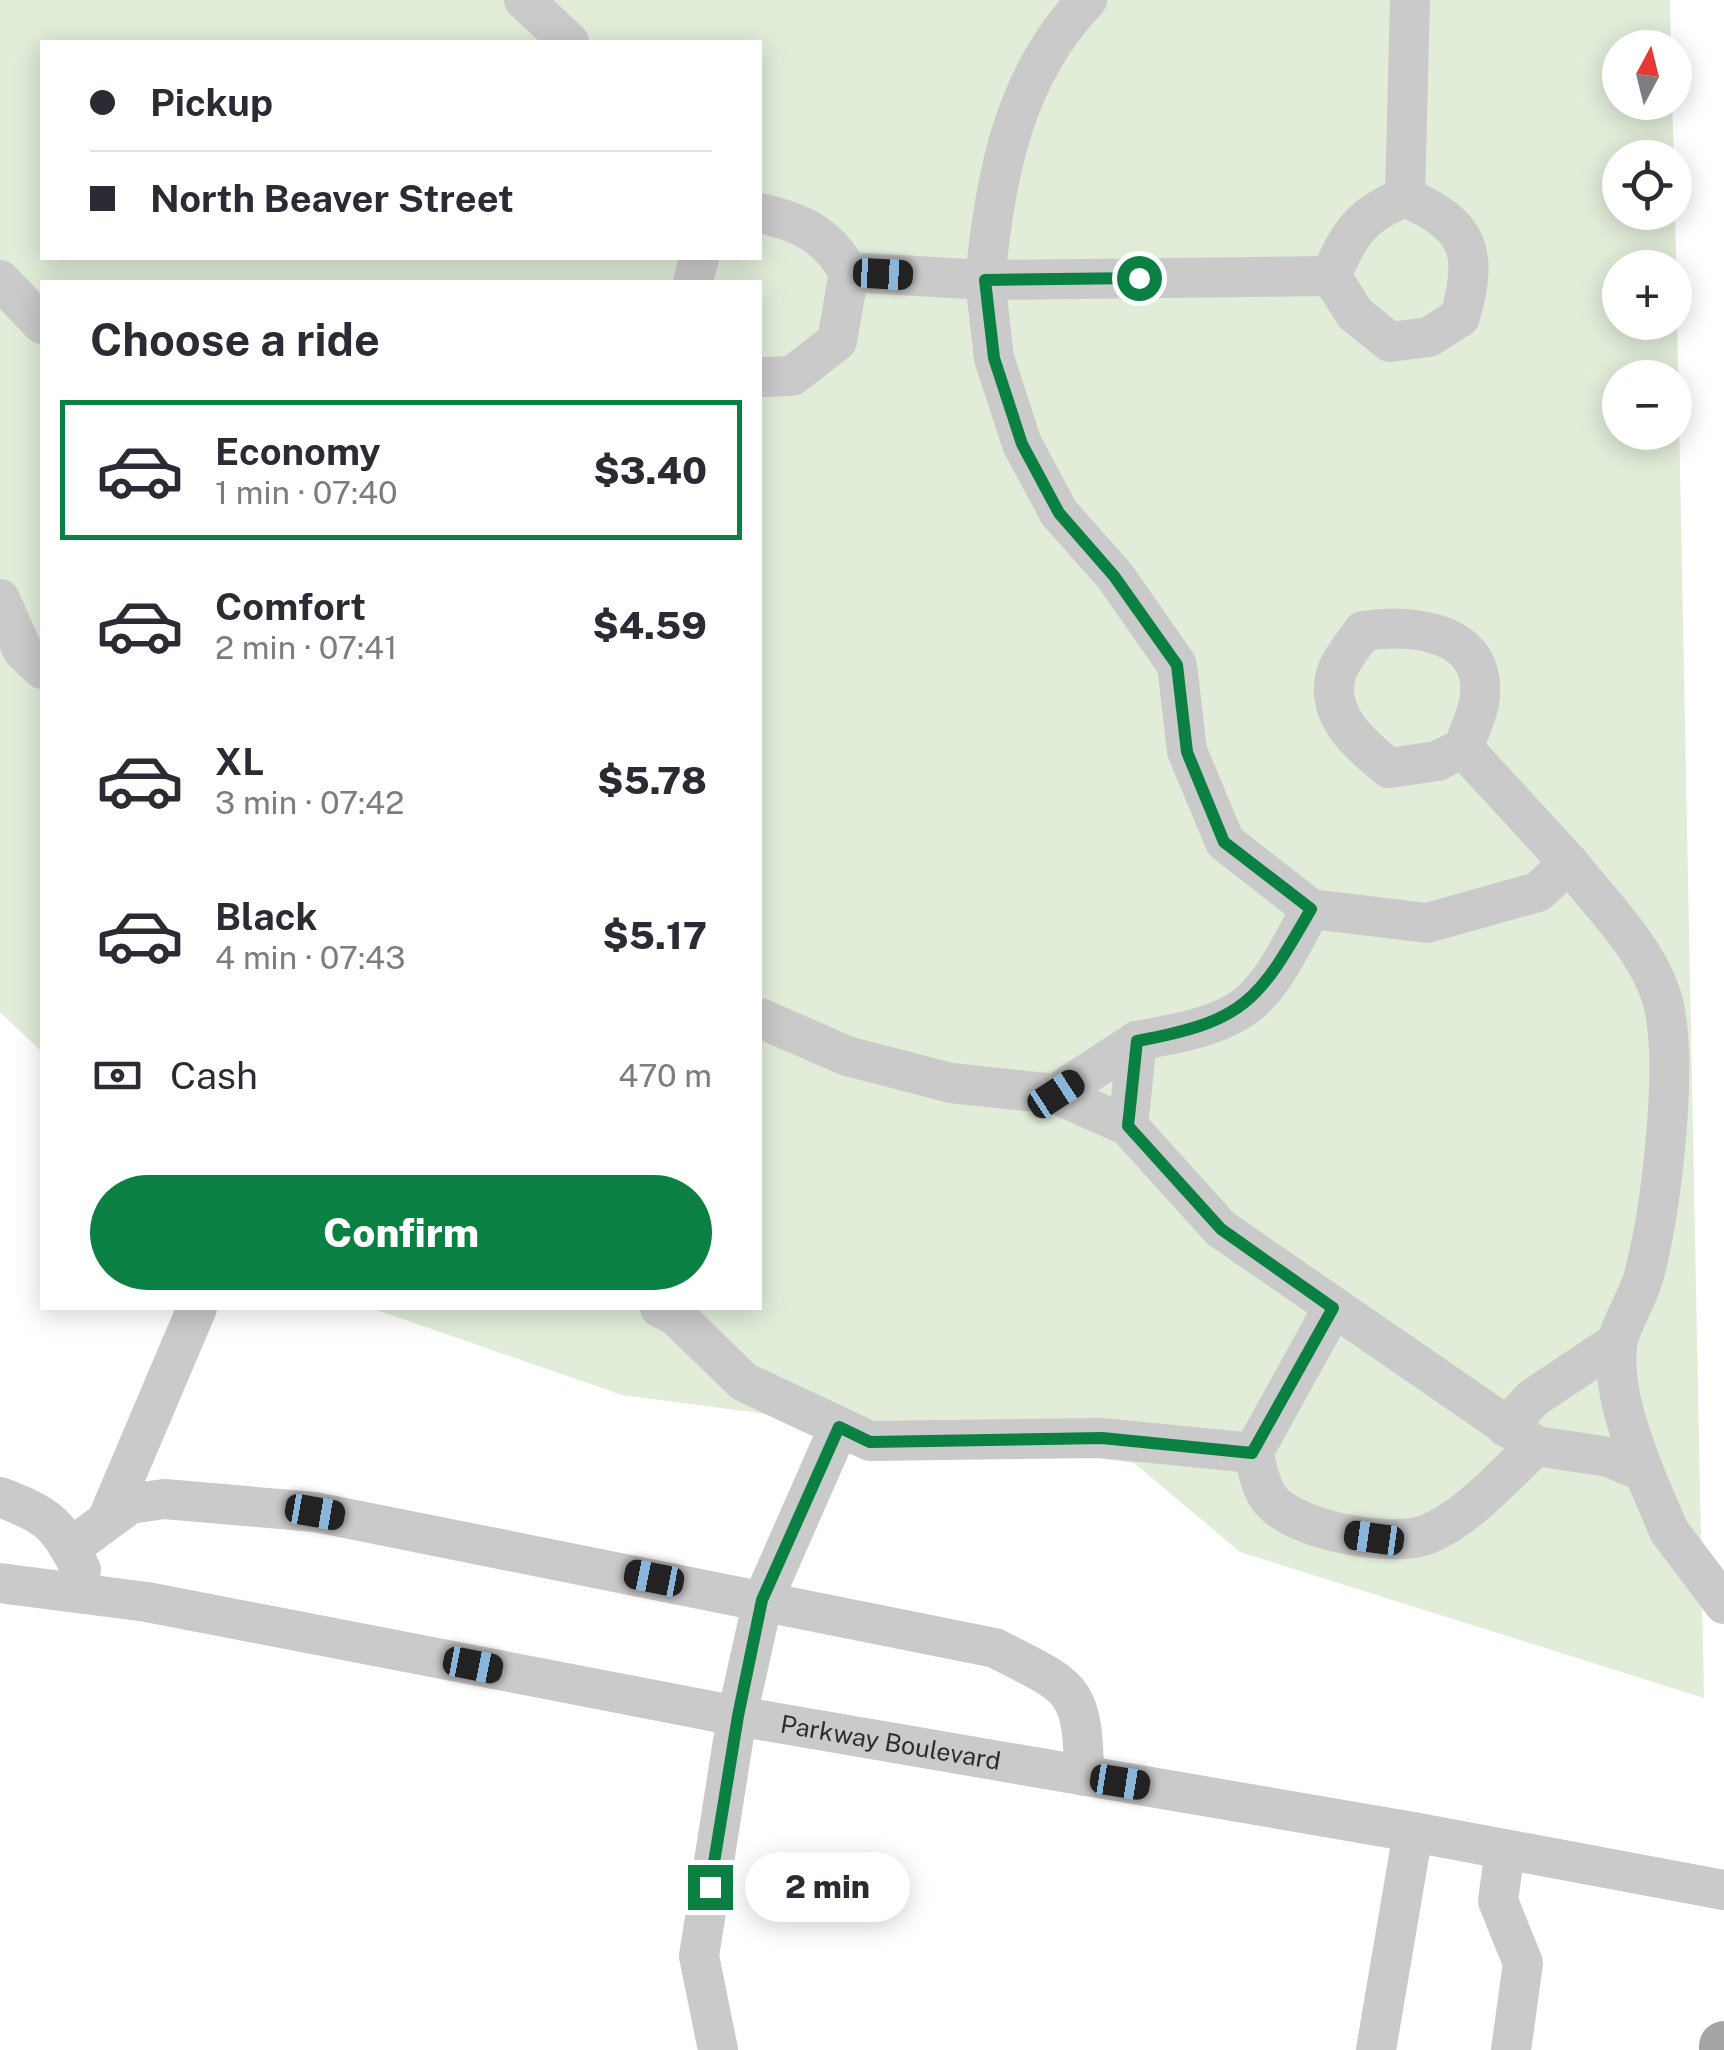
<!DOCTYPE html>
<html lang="en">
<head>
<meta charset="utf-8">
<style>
	:root { --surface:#fff; --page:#f2f2f3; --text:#2b2b33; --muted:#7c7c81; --line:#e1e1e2; --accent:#0b8043 }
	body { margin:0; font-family:"Public Sans",sans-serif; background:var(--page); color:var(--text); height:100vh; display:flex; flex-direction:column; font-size:38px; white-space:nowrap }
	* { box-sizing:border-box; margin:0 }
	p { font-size:32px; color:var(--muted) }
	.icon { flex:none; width:55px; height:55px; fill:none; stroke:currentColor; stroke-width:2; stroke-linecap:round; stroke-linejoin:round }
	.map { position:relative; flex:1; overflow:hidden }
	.side { position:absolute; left:40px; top:280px; width:722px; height:1030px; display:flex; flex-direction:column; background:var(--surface); border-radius:0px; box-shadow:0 5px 25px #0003 }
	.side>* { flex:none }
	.top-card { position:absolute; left:40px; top:40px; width:722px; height:220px; border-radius:0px; box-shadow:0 5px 25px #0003; display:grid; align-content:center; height:220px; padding:0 50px; background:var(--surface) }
	.needle { width:65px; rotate:7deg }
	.buttons { position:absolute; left:1602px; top:30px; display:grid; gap:20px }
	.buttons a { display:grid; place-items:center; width:90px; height:90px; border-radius:50%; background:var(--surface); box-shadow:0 5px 25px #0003; font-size:50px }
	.end { position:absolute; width:45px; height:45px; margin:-22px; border:12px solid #0b8043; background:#fff; box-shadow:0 0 0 5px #fff }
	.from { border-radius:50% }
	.bubble { position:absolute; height:70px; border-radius:35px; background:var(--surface); box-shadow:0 5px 25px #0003; font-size:32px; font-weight:800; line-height:70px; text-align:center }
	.car { position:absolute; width:30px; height:60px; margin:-30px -15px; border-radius:12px; box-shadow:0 0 8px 2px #0007; background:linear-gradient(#222 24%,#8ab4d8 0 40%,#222 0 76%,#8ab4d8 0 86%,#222 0) }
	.top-card b { display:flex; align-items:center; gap:35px; height:95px; font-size:38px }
	.top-card b+b { border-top:2px solid var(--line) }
	.top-card i { width:25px; height:25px; background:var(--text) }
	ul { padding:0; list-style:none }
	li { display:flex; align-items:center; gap:30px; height:140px; margin:0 20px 15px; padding:0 30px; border:5px solid transparent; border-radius:0px }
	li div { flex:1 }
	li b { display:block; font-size:38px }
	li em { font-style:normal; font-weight:800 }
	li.current { border-color:var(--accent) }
	li>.icon { width:90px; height:90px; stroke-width:1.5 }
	h2 { padding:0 50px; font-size:45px; line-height:120px }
	.pay { display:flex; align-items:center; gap:25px; height:110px; padding:0 50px; font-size:38px }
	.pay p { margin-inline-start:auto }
	.button { display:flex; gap:20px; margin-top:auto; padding:20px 50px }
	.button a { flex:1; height:115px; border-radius:60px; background:var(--accent); color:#fff; font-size:40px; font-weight:800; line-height:115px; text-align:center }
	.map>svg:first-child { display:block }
	.green { fill:#e1ecd9; fill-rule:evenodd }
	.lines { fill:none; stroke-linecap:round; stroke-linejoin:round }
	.minor { stroke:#cacaca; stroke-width:40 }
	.major { stroke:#a5a5a5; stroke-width:50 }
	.route { stroke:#0b8043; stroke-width:12 }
	.labels { text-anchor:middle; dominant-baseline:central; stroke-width:10; stroke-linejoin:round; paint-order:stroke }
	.street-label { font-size:25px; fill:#2d2d2d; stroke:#fff }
</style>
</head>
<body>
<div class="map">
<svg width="1724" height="2050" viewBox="0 0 1724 2050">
	<rect width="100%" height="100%" fill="#fff"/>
	<path class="green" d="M 0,0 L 1670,0 L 1671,47 L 1620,48 L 1620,102 L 1672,103 L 1674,157 L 1620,158 L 1620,212 L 1675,213 L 1704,1698 L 1240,1552 L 1134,1463 L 622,1395 L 371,1308 L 760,1308 L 760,282 L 42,282 L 42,1052 L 0,1012 ZM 42,42 L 760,42 L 760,258 L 42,258 ZM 1620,268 L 1675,268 L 1675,322 L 1620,322 ZM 1620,378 L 1675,378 L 1675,432 L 1620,432 Z"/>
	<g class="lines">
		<g class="minor">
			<path d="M 524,0 L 569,42"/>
			<path d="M 1087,0 C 1013,77 995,177 985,280 L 1331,276"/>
			<path d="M 1405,197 C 1469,225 1479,251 1460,317 L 1429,337 L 1390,342 L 1355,314 L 1331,276 C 1349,234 1360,215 1405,197 Z"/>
			<path d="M 1405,197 L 1410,0"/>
			<path d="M 760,213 C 803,223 826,234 849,272 L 837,341 L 792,376 L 760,377"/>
			<path d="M 849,272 L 985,280 L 994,358 L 1022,444 L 1059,513 L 1115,576 L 1177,665 L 1187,751 L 1225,842 L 1311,909 L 1427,923 L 1538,892 L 1569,863 L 1463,748 L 1437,761 L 1389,768 C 1360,745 1323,714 1337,671 C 1342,658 1355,643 1363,631 C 1414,623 1491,632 1479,703 C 1476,718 1468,734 1463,748"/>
			<path d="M 0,280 L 42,324"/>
			<path d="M 693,282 L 699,258"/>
			<path d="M 0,599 L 23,651 L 42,669"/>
			<path d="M 1569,863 C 1601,904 1649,950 1663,1002 C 1679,1066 1661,1211 1644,1275 C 1639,1297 1618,1327 1617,1346 C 1613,1390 1629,1431 1644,1472"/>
			<path d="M 760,1018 L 847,1056 L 951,1083 L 1056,1094 L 1128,1126 L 1221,1229 L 1536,1446"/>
			<path d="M 1056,1094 L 1137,1041"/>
			<path d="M 1128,1126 L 1137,1041 C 1173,1034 1217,1028 1247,1005 C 1275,983 1294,939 1311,909"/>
			<path d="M 660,1308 L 675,1315 L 744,1382 L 870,1441 L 1101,1438 L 1253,1453 L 1333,1308"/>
			<path d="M 1506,1427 L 1533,1398 L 1617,1342"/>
			<path d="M 1253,1453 C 1257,1466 1260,1485 1268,1497 C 1290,1530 1393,1549 1428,1534 C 1469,1517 1503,1476 1536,1446 L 1609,1457 L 1644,1472 L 1669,1531 L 1724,1604"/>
			<path d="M 0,1497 C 48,1515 59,1524 81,1570"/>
			<path d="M 107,1520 L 197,1308"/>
			<path d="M 70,1548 L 130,1504 L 164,1499 L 315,1512 L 995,1648 C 1072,1688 1083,1685 1084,1776"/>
			<path id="s1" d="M 0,1583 L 147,1602 L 737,1716 L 1413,1832 L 1724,1890"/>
			<path d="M 1505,1849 L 1498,1901 L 1523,1963 L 1511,2050"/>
			<path d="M 718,2050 L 699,1956 L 737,1716 L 763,1600 L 839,1427"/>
			<path d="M 1376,2050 L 1413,1832"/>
		</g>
		<path class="major" d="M 1724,2050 L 1724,2046"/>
	</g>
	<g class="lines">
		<path class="route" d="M 710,1887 L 738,1716 L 762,1600 L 839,1427 L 870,1442 L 1102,1438 L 1252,1453 L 1333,1308 L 1221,1229 L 1128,1126 L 1137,1041 C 1245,1021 1258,1002 1311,909 L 1224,842 L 1187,752 L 1177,665 L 1114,576 L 1059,513 L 1022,444 L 994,358 L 985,280 L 1139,278"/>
	</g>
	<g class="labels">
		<g class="street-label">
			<text stroke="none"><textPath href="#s1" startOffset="905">Parkway Boulevard</textPath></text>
		</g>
	</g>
</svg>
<div class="buttons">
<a><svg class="needle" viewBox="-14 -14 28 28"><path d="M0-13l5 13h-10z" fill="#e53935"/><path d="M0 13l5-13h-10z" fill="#7c7c81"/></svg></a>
<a><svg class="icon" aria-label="locate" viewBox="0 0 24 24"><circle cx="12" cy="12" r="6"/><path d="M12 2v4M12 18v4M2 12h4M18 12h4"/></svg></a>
<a>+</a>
<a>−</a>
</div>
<i class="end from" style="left:1139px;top:278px"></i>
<i class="end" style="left:710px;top:1887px"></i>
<div class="bubble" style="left:745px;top:1852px;width:165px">2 min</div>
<i class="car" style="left:883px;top:274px;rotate:93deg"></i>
<i class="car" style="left:1056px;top:1094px;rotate:57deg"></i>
<i class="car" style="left:315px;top:1512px;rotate:100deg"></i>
<i class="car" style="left:1374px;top:1538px;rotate:278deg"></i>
<i class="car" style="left:654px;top:1578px;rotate:281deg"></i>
<i class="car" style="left:473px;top:1665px;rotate:101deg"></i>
<i class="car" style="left:1120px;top:1782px;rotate:99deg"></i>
<div class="top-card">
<b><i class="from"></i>Pickup</b>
<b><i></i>North Beaver Street</b>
</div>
<section class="side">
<h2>Choose a ride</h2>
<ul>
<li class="current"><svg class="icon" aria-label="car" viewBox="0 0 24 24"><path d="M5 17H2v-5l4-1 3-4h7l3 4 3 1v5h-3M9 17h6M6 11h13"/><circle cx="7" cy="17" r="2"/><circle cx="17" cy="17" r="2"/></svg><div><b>Economy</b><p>1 min · 07:40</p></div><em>$3.40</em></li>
<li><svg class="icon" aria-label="car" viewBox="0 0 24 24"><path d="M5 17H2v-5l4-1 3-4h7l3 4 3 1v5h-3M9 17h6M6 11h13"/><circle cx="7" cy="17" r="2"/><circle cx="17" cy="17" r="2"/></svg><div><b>Comfort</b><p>2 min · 07:41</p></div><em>$4.59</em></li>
<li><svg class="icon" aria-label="car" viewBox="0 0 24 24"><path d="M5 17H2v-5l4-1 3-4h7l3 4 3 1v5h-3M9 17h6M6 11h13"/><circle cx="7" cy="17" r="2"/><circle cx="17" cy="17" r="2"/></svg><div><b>XL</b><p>3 min · 07:42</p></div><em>$5.78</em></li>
<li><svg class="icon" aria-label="car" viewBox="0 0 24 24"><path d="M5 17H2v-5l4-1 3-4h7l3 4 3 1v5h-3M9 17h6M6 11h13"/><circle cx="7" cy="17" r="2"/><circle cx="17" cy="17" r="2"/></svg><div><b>Black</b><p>4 min · 07:43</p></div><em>$5.17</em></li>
</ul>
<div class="pay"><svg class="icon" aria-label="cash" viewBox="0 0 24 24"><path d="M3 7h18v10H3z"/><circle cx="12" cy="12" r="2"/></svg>Cash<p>470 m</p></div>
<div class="button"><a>Confirm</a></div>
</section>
</div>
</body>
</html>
